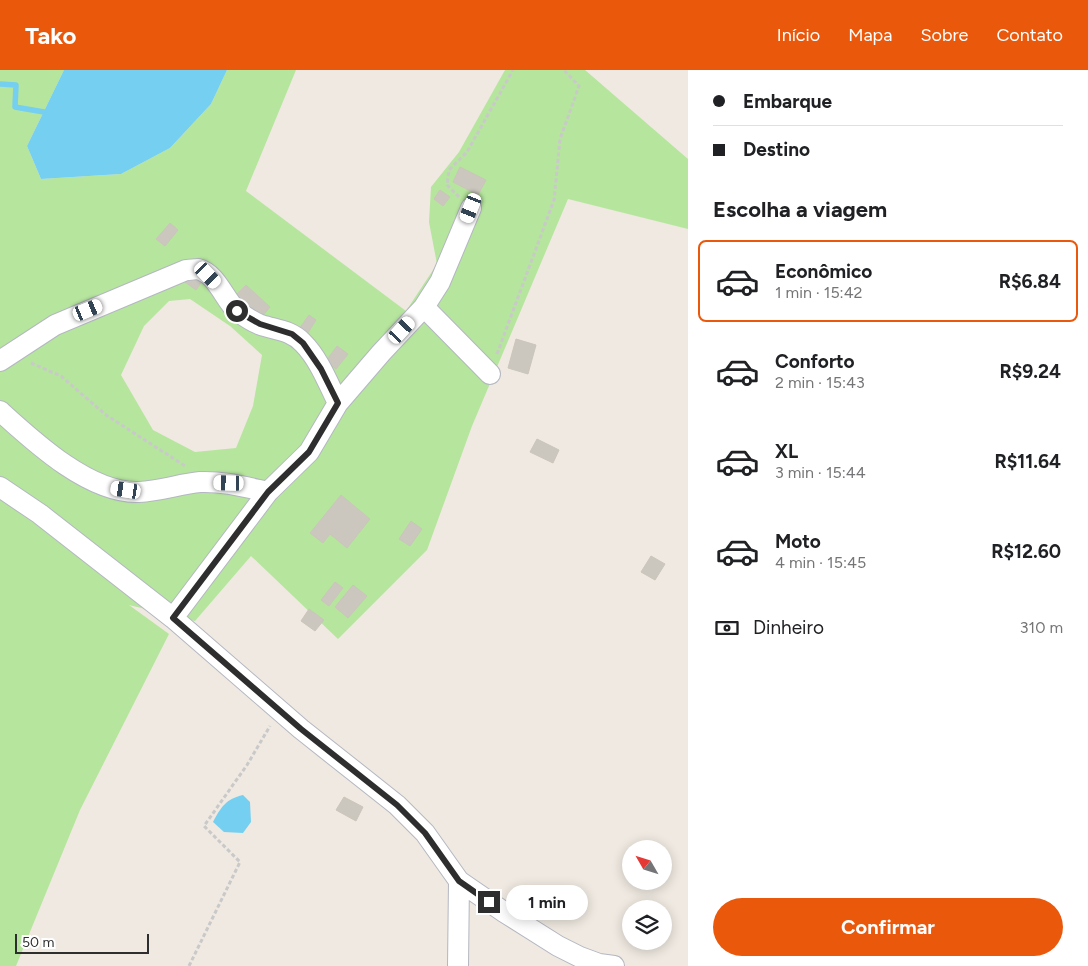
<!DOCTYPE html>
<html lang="pt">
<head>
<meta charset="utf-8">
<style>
	:root { --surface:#fff; --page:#f2f2f2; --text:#202124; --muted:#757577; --line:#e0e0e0; --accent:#ea580c }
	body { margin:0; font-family:Figtree,sans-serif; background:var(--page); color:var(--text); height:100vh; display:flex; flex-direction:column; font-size:19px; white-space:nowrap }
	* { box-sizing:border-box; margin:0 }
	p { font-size:16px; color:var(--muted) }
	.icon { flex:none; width:28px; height:28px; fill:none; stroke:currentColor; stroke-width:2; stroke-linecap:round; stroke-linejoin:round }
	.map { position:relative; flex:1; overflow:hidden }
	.panel { display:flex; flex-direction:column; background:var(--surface); width:400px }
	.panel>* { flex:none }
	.banner { display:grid; align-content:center; height:110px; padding:0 25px; background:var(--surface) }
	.needle { width:32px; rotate:309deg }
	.tools { position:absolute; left:622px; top:770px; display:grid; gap:10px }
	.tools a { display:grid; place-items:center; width:50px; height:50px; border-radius:50%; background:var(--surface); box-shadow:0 2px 12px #0003; font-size:25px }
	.scale { position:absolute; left:15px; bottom:12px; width:134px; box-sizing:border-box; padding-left:5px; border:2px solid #2e2e2e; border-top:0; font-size:14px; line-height:18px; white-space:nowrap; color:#2e2e2e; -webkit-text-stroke:4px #fff; paint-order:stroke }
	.end { position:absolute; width:22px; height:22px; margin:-11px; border:6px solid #2e2e2e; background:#fff; box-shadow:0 0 0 2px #fff }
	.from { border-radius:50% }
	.bubble { position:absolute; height:35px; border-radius:18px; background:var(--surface); box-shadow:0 2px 12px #0003; font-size:16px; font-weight:700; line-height:35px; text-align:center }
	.car { position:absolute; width:15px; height:30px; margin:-15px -8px; border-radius:6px; box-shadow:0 0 4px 1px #0007; background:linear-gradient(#fff 24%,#345 0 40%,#fff 0 76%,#345 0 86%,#fff 0) }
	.banner b { display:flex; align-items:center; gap:18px; height:48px; font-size:19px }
	.banner b+b { border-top:1px solid var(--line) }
	.banner i { width:12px; height:12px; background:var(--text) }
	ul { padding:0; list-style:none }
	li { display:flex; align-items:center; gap:15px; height:82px; margin:0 10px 8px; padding:0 15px; border:2px solid transparent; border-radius:8px }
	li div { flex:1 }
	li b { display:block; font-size:19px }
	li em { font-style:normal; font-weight:700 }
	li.active { border-color:var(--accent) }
	li>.icon { width:45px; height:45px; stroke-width:1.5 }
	h2 { padding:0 25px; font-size:22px; line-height:60px }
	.pay { display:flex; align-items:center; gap:12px; height:55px; padding:0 25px; font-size:19px }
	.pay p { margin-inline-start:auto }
	.button { display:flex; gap:10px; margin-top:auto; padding:10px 25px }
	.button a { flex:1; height:58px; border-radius:30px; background:var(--accent); color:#fff; font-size:20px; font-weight:700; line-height:58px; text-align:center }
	header { display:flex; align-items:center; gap:30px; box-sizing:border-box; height:70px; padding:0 25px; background:var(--accent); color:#fff }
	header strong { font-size:24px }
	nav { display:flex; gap:28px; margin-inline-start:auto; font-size:18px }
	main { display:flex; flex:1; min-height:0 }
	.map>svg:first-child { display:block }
	.green { fill:#b6e59e; fill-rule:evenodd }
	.water { fill:#75cff0 }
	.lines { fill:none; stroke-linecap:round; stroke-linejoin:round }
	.stream { stroke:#75cff0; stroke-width:5.5 }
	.building { fill:#cbc7bf; stroke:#cbc5ba }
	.minor-casing { stroke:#b4b7c1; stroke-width:22 }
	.path { stroke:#c9c9c9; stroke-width:3; stroke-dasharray:4 2.5; stroke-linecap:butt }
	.minor { stroke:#fff; stroke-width:20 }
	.route { stroke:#2e2e2e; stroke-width:6 }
</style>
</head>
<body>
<header>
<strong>Tako</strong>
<nav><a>Início</a><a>Mapa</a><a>Sobre</a><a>Contato</a></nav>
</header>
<main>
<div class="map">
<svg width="688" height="896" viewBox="0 0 688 896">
	<rect width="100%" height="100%" fill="#efe9e1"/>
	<path class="green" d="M 0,0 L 64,0 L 27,76 L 41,109 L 121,104 L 170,78 L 211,34 L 227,0 L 296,0 L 246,121 L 406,241 L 437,194 L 429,152 L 431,117 L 459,82 L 505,0 L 585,0 L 688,89 L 688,159 L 568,129 L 472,356 L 427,480 L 338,569 L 251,486 L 195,551 L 129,535 L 169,564 L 80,740 L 16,896 L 0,896 ZM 190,229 L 230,256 L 262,285 L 253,336 L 236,378 L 195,382 L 153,360 L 121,305 L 144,256 L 169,231 Z"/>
	<path class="water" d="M 64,0 L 227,0 L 211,34 L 170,78 L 121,104 L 41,109 L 27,76 Z
		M 243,725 L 250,732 L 251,752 L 243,763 L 224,762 L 213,752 C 221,737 226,729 243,725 Z"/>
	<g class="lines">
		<path class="stream" d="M 0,14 L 16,15 L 15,37 L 44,42"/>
	</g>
	<path class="building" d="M 460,97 L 486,110 L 478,125 L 453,112 Z
		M 440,120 L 450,127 L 443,136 L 434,129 Z
		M 170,153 L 178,160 L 165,176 L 156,169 Z
		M 190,204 L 202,211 L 196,220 L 185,212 Z
		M 246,215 L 270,237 L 260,249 L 235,226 Z
		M 309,245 L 316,250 L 307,264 L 299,259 Z
		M 516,269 L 536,275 L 528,304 L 508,298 Z
		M 337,276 L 348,284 L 336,299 L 326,291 Z
		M 537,369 L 559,380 L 553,393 L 530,382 Z
		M 341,425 L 370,449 L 347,478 L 330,464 L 323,473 L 310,463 Z
		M 411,451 L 422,459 L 410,476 L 399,469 Z
		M 651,486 L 665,494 L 655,510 L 641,502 Z
		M 335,512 L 343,518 L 329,536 L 321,530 Z
		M 353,515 L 367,526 L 348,548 L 335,537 Z
		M 309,539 L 324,550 L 315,561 L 301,551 Z
		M 344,727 L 363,737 L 356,751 L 336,740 Z"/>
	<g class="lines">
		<defs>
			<path id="minor" d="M 424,237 L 440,212 L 471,138
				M 0,291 L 55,255 L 186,200 C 190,200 195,199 198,199 C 217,204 224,229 237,241 C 244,246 253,252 261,255 C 276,260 291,260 303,273 C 319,289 328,313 338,333
				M 0,341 C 34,372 90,424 139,422 C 160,421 180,414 200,412 C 223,411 245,417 268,422
				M 0,417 L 40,444 L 173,548 L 301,659 L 397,735 L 425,763 L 459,811 L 504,842 L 558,876 L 580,887 L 599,894 L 614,896
				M 173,548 L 268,422 L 309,382 L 338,333 L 381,283 L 424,237 L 490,304
				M 458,896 L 459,811"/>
		</defs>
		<use href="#minor" class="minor-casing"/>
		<path class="path" d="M 459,127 L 447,115 L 449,100 L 467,82 L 513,0
			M 497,284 L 554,130 L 560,69 L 579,16 L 564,0
			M 31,293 L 61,306 L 106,345 L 185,396
			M 189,896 L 240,792 L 204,756 L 247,695 L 270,656"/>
		<use href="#minor" class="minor"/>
	</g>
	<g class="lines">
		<path class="route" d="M 237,241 L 260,254 L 292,264 L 303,273 L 321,299 L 338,333 L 309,382 L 268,422 L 173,548 L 301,659 L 397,735 L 425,763 L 459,811 L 489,832"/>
	</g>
</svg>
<div class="tools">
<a><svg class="needle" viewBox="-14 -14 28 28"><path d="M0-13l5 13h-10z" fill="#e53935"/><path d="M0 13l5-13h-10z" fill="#757577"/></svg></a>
<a><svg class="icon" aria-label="layers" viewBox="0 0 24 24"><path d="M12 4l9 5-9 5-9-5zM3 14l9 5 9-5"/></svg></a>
</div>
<div class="scale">50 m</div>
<i class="end from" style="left:237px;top:241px"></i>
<i class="end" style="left:489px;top:832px"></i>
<div class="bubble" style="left:506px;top:815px;width:82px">1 min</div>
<i class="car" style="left:471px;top:138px;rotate:202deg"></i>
<i class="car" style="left:208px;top:205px;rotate:136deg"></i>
<i class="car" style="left:88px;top:240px;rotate:68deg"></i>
<i class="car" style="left:402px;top:260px;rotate:43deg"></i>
<i class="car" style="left:229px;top:413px;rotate:271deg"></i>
<i class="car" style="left:126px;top:420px;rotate:279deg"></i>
</div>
<section class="panel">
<div class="banner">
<b><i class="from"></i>Embarque</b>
<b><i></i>Destino</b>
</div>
<h2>Escolha a viagem</h2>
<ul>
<li class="active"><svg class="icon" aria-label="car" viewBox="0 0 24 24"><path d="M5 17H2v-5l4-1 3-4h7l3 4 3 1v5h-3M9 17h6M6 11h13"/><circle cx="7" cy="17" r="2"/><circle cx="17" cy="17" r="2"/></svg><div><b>Econômico</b><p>1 min · 15:42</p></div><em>R$6.84</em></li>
<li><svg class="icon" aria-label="car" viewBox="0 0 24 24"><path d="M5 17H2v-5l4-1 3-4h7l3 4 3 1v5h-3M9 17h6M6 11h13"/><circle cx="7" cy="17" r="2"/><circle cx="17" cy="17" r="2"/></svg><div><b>Conforto</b><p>2 min · 15:43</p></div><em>R$9.24</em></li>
<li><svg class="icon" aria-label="car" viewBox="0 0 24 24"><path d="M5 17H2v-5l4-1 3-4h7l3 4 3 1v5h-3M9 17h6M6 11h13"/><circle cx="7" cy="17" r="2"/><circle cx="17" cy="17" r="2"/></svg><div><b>XL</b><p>3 min · 15:44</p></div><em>R$11.64</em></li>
<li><svg class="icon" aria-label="car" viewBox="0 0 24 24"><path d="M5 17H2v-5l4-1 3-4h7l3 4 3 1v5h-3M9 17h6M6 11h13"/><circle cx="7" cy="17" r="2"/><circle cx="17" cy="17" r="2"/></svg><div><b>Moto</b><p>4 min · 15:45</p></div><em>R$12.60</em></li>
</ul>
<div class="pay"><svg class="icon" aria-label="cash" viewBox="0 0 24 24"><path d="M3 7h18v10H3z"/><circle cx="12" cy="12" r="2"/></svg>Dinheiro<p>310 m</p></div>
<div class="button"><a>Confirmar</a></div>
</section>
</main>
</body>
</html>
